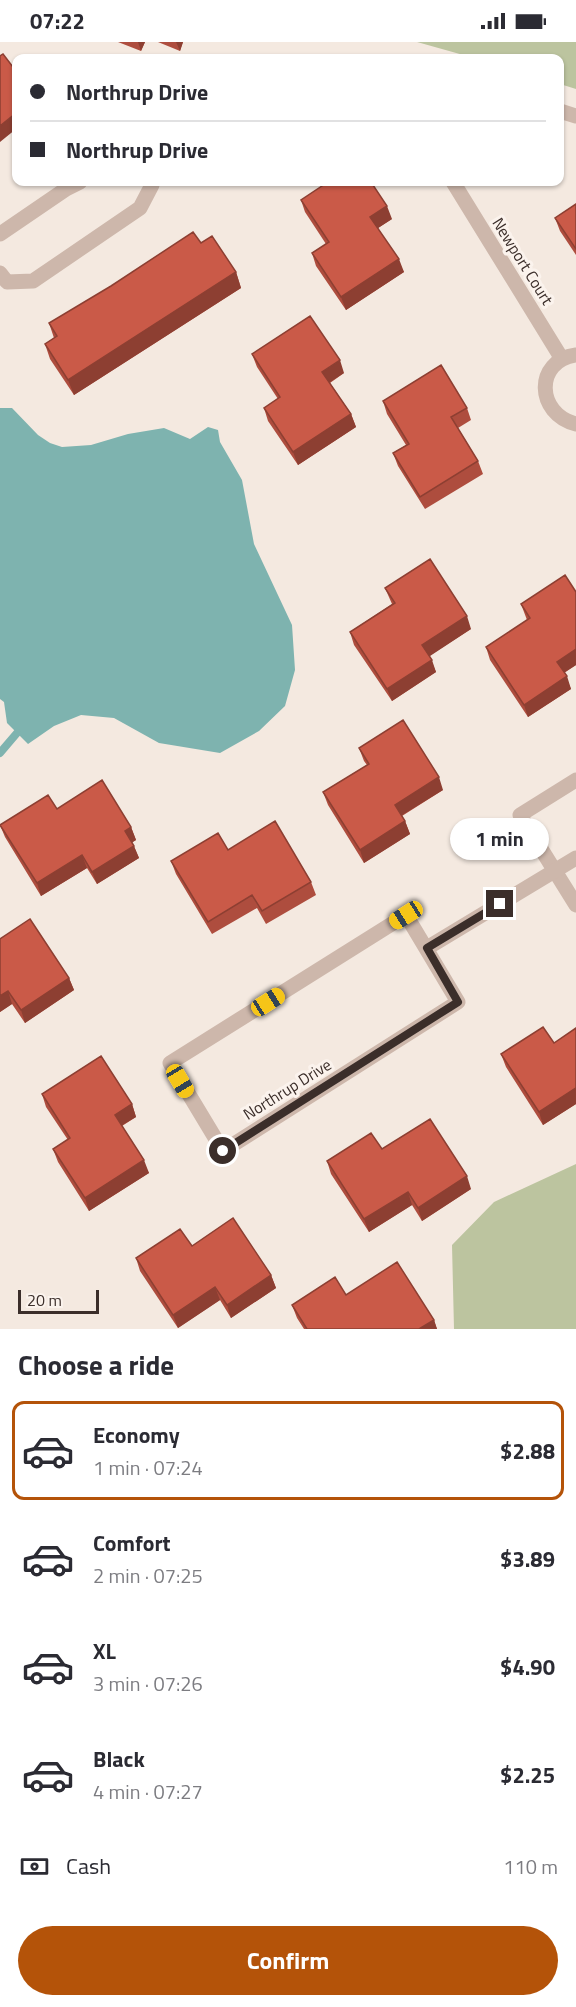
<!DOCTYPE html>
<html lang="en">
<head>
<meta charset="utf-8">
<style>
	:root { --surface:#fff; --page:#f2f2f3; --text:#2b2b33; --muted:#7c7c81; --line:#e1e1e2; --accent:#b45309 }
	body { margin:0; font-family:"Titillium Web",sans-serif; background:var(--page); color:var(--text); height:100vh; display:flex; flex-direction:column; font-size:22px; white-space:nowrap }
	* { box-sizing:border-box; margin:0 }
	p { font-size:20px; color:var(--muted) }
	.icon { flex:none; width:33px; height:33px; fill:none; stroke:currentColor; stroke-width:2; stroke-linecap:round; stroke-linejoin:round }
	.map { position:relative; height:1287px; overflow:hidden }
	.panel { display:flex; flex-direction:column; background:var(--surface); flex:1 }
	.panel>* { flex:none }
	.guide { position:absolute; left:12px; top:12px; width:552px; height:132px; border-radius:12px; box-shadow:0 2px 4px #0004; display:grid; align-content:center; height:132px; padding:0 18px; background:var(--surface) }
	.scale { position:absolute; left:18px; bottom:15px; width:81px; box-sizing:border-box; padding-left:6px; border:3px solid #3b2e2a; border-top:0; font-size:16px; line-height:21px; white-space:nowrap; color:#3b2e2a; -webkit-text-stroke:4px #fbf3ed; paint-order:stroke }
	.end { position:absolute; width:27px; height:27px; margin:-14px; border:8px solid #3b2e2a; background:#fff; box-shadow:0 0 0 3px #fff }
	.from { border-radius:50% }
	.bubble { position:absolute; height:42px; border-radius:21px; background:var(--surface); box-shadow:0 2px 4px #0004; font-size:20px; font-weight:700; line-height:42px; text-align:center }
	.car { position:absolute; width:18px; height:36px; margin:-18px -9px; border-radius:8px; box-shadow:0 0 4px 2px #0007; background:linear-gradient(#f5c518 24%,#345 0 40%,#f5c518 0 76%,#345 0 86%,#f5c518 0) }
	.guide b { display:flex; align-items:center; gap:21px; height:57px; font-size:22px }
	.guide b+b { border-top:2px solid var(--line) }
	.guide i { width:15px; height:15px; background:var(--text) }
	ul { padding:0; list-style:none }
	li { display:flex; align-items:center; gap:18px; height:99px; margin:0 12px 9px; padding:0 6px; border:3px solid transparent; border-radius:12px }
	li div { flex:1 }
	li b { display:block; font-size:22px }
	li em { font-style:normal; font-weight:700 }
	li.on { border-color:var(--accent) }
	li>.icon { width:54px; height:54px; stroke-width:1.5 }
	h2 { padding:0 18px; font-size:27px; line-height:72px }
	.pay { display:flex; align-items:center; gap:15px; height:66px; padding:0 18px; font-size:22px }
	.pay p { margin-inline-start:auto }
	.cta { display:flex; gap:12px; margin-top:auto; padding:12px 18px }
	.cta a { flex:1; height:69px; border-radius:36px; background:var(--accent); color:#fff; font-size:24px; font-weight:700; line-height:69px; text-align:center }
	.status { display:flex; justify-content:space-between; align-items:center; height:42px; padding:0 30px; background:var(--surface); direction:ltr }
	.status svg { height:16px; fill:currentColor }
	.map>svg:first-child { display:block }
	.green { fill:#bcc49f }
	.water { fill:#7eb3af }
	.lines { fill:none; stroke-linecap:round; stroke-linejoin:round }
	.stream { stroke:#7eb3af; stroke-width:8 }
	.service { stroke:#cdb7ab; stroke-width:15 }
	.minor { stroke:#cdb7ab; stroke-width:15 }
	.wall { fill:#ae4d3e }
	.shaded-wall { fill:#8d3f32 }
	.building { fill:#ca5a48; stroke:#8d3f32; stroke-width:1.5 }
	.route { stroke:#3b2e2a; stroke-width:8 }
	.labels { text-anchor:middle; dominant-baseline:central; stroke-width:6; stroke-linejoin:round; paint-order:stroke }
	.street-label { font-size:16px; fill:#3b2e2a; stroke:#fbf3ed }
</style>
</head>
<body>
<div class="status"><b>07:22</b><svg viewBox="0 0 49 12"><path d="M0 12V9h3v3zM5 12V6h3v6zM10 12V3h3v9zM15 12V0h3v12zM26 1h20v11H26zM47 4h2v5h-2z"/></svg></div>
<div class="map">
<svg width="576" height="1287" viewBox="0 0 576 1287">
	<rect width="100%" height="100%" fill="#f4e9e0"/>
	<path class="green" d="M 417,0 L 576,0 L 576,47 L 560,42 L 560,16 L 474,16 Z
		M 576,1122 L 576,1287 L 454,1287 L 452,1203 L 494,1160 Z"/>
	<path class="water" d="M 0,366 L 12,366 L 38,393 L 50,401 L 62,405 L 91,403 L 128,392 L 164,386 L 190,397 L 208,385 L 218,388 L 220,400 L 242,438 L 254,502 L 292,583 L 295,628 L 285,664 L 259,689 L 220,711 L 159,701 L 114,676 L 81,673 L 54,684 L 28,702 L 7,681 L 4,660 L 0,657 Z"/>
	<g class="lines">
		<path class="stream" d="M 0,711 L 17,691"/>
		<path class="service" d="M 0,231 L 7,240 L 33,239 L 140,166 L 152,143 L 151,140
			M 576,738 L 520,773 L 576,863"/>
		<path class="minor" d="M 560,69 L 576,74
			M 453,140 L 562,317
			M 0,192 L 66,147 L 80,140
			M 576,313 C 534,319 536,372 576,382
			M 406,873 L 458,960 L 223,1109 L 170,1021 Z
			M 427,906 L 576,816"/>
	</g>
	<path class="wall" d="M 118,0 L 145,0 L 141,9 Z
		M 158,0 L 183,0 L 180,9 Z
		M 301,158 L 392,177 L 378,186 L 404,230 L 346,268 L 316,224 L 312,211 L 326,202 L 305,170 Z
		M 576,162 L 576,213 L 560,189 L 555,176 Z
		M 201,201 L 236,230 L 241,246 L 74,353 L 50,317 L 45,302 L 54,296 L 49,281 Z
		M 252,312 L 344,331 L 330,341 L 351,372 L 356,385 L 298,423 L 268,379 L 264,366 L 278,357 L 257,325 Z
		M 383,359 L 467,366 L 471,378 L 458,386 L 478,419 L 483,432 L 425,467 L 398,424 L 393,411 L 406,403 L 387,372 Z
		M 385,546 L 471,587 L 429,614 L 436,630 L 392,659 L 354,603 L 350,590 L 392,562 Z
		M 576,550 L 576,623 L 564,631 L 571,647 L 528,675 L 490,618 L 486,605 L 527,578 L 521,562 Z
		M 359,706 L 443,748 L 402,774 L 405,779 L 410,792 L 364,821 L 328,763 L 323,750 L 367,723 L 364,719 Z
		M 57,767 L 131,785 L 136,798 L 132,800 L 139,816 L 97,842 L 87,826 L 41,854 L 5,795 L 0,783 Z
		M 228,808 L 311,840 L 316,853 L 266,882 L 257,866 L 212,892 L 176,832 L 171,819 Z
		M 0,897 L 69,936 L 74,948 L 25,981 L 12,962 L 0,970 Z
		M 576,986 L 576,1062 L 543,1083 L 506,1025 L 501,1012 L 554,1001 Z
		M 42,1052 L 132,1062 L 136,1075 L 122,1084 L 149,1131 L 89,1169 L 58,1120 L 53,1107 L 68,1098 L 46,1065 Z
		M 382,1107 L 471,1147 L 422,1179 L 412,1163 L 369,1190 L 331,1132 L 327,1119 Z
		M 192,1204 L 271,1233 L 276,1246 L 231,1276 L 220,1258 L 178,1286 L 140,1229 L 136,1216 Z
		M 346,1253 L 434,1278 L 437,1287 L 304,1287 L 297,1276 L 292,1263 Z"/>
	<path class="shaded-wall" d="M 138,0 L 145,0 L 141,9 Z
		M 176,0 L 183,0 L 180,9 Z
		M 16,71 L 16,87 L 0,100 L 0,84 Z
		M 387,164 L 392,177 L 375,188 L 370,175 Z
		M 399,217 L 404,230 L 346,268 L 341,255 Z
		M 236,230 L 241,246 L 74,353 L 68,338 Z
		M 340,318 L 344,331 L 327,342 L 322,330 Z
		M 351,372 L 356,385 L 298,423 L 293,410 Z
		M 467,574 L 471,587 L 427,616 L 422,603 Z
		M 576,607 L 576,623 L 562,632 L 557,620 Z
		M 432,618 L 436,630 L 392,659 L 387,647 Z
		M 567,634 L 571,647 L 528,675 L 524,663 Z
		M 439,735 L 443,748 L 399,775 L 395,763 Z
		M 405,779 L 410,792 L 364,821 L 360,808 Z
		M 131,785 L 136,798 L 130,802 L 125,789 Z
		M 134,804 L 139,816 L 97,842 L 92,830 Z
		M 82,813 L 87,826 L 41,854 L 37,841 Z
		M 69,936 L 74,948 L 25,981 L 21,968 Z
		M 8,949 L 12,962 L 0,970 L 0,954 Z
		M 576,1046 L 576,1062 L 543,1083 L 539,1070 Z
		M 132,1062 L 136,1075 L 119,1085 L 115,1073 Z
		M 144,1118 L 149,1131 L 89,1169 L 85,1156 Z
		M 467,1134 L 471,1147 L 422,1179 L 418,1166 Z
		M 408,1150 L 412,1163 L 369,1190 L 364,1177 Z
		M 271,1233 L 276,1246 L 231,1276 L 227,1263 Z
		M 215,1245 L 220,1258 L 178,1286 L 173,1273 Z
		M 434,1278 L 437,1287 L 419,1287 Z"/>
	<path class="building" d="M 3,12 L 16,29 L 16,71 L 0,84 L 0,14 Z
		M 328,140 L 371,140 L 387,164 L 370,175 L 399,217 L 341,255 L 312,211 L 329,200 L 301,158 Z
		M 576,162 L 576,207 L 555,176 Z
		M 193,190 L 201,201 L 212,194 L 236,230 L 68,338 L 45,302 L 57,294 L 49,281 L 111,244 Z
		M 310,274 L 340,318 L 322,330 L 351,372 L 293,410 L 264,366 L 280,355 L 252,312 Z
		M 441,323 L 467,366 L 451,375 L 478,419 L 420,455 L 393,411 L 409,402 L 383,359 Z
		M 430,517 L 467,574 L 422,603 L 432,618 L 387,647 L 350,590 L 395,561 L 385,546 Z
		M 565,533 L 576,550 L 576,607 L 557,620 L 567,634 L 524,663 L 486,605 L 530,576 L 521,562 Z
		M 403,678 L 439,735 L 395,763 L 405,779 L 360,808 L 323,750 L 369,722 L 359,706 Z
		M 102,738 L 131,785 L 125,789 L 134,804 L 92,830 L 82,813 L 37,841 L 0,783 L 48,753 L 57,767 Z
		M 275,779 L 311,840 L 262,869 L 252,853 L 208,880 L 171,819 L 218,791 L 228,808 Z
		M 30,877 L 69,936 L 21,968 L 8,949 L 0,954 L 0,897 Z
		M 543,985 L 554,1001 L 576,986 L 576,1046 L 539,1070 L 501,1012 Z
		M 101,1014 L 132,1062 L 115,1073 L 144,1118 L 85,1156 L 53,1107 L 70,1096 L 42,1052 Z
		M 430,1077 L 467,1134 L 418,1166 L 408,1150 L 364,1177 L 327,1119 L 371,1091 L 382,1107 Z
		M 233,1176 L 271,1233 L 227,1263 L 215,1245 L 173,1273 L 136,1216 L 180,1187 L 192,1204 Z
		M 397,1220 L 434,1278 L 419,1287 L 307,1287 L 292,1263 L 335,1235 L 346,1253 Z"/>
	<g class="lines">
		<path class="route" d="M 223,1109 L 458,960 L 427,906 L 500,862"/>
	</g>
	<g class="labels">
		<g class="street-label">
			<text transform="translate(523 219) rotate(58)">Newport Court</text>
			<text transform="translate(287 1047) rotate(-32)">Northrup Drive</text>
		</g>
	</g>
</svg>
<div class="scale">20 m</div>
<i class="end from" style="left:223px;top:1109px"></i>
<i class="end" style="left:500px;top:862px"></i>
<div class="bubble" style="left:450px;top:776px;width:99px">1 min</div>
<i class="car" style="left:406px;top:873px;rotate:238deg"></i>
<i class="car" style="left:268px;top:960px;rotate:58deg"></i>
<i class="car" style="left:180px;top:1039px;rotate:149deg"></i>
<div class="guide">
<b><i class="from"></i>Northrup Drive</b>
<b><i></i>Northrup Drive</b>
</div>
</div>
<section class="panel">
<h2>Choose a ride</h2>
<ul>
<li class="on"><svg class="icon" aria-label="car" viewBox="0 0 24 24"><path d="M5 17H2v-5l4-1 3-4h7l3 4 3 1v5h-3M9 17h6M6 11h13"/><circle cx="7" cy="17" r="2"/><circle cx="17" cy="17" r="2"/></svg><div><b>Economy</b><p>1 min · 07:24</p></div><em>$2.88</em></li>
<li><svg class="icon" aria-label="car" viewBox="0 0 24 24"><path d="M5 17H2v-5l4-1 3-4h7l3 4 3 1v5h-3M9 17h6M6 11h13"/><circle cx="7" cy="17" r="2"/><circle cx="17" cy="17" r="2"/></svg><div><b>Comfort</b><p>2 min · 07:25</p></div><em>$3.89</em></li>
<li><svg class="icon" aria-label="car" viewBox="0 0 24 24"><path d="M5 17H2v-5l4-1 3-4h7l3 4 3 1v5h-3M9 17h6M6 11h13"/><circle cx="7" cy="17" r="2"/><circle cx="17" cy="17" r="2"/></svg><div><b>XL</b><p>3 min · 07:26</p></div><em>$4.90</em></li>
<li><svg class="icon" aria-label="car" viewBox="0 0 24 24"><path d="M5 17H2v-5l4-1 3-4h7l3 4 3 1v5h-3M9 17h6M6 11h13"/><circle cx="7" cy="17" r="2"/><circle cx="17" cy="17" r="2"/></svg><div><b>Black</b><p>4 min · 07:27</p></div><em>$2.25</em></li>
</ul>
<div class="pay"><svg class="icon" aria-label="cash" viewBox="0 0 24 24"><path d="M3 7h18v10H3z"/><circle cx="12" cy="12" r="2"/></svg>Cash<p>110 m</p></div>
<div class="cta"><a>Confirm</a></div>
</section>
</body>
</html>
